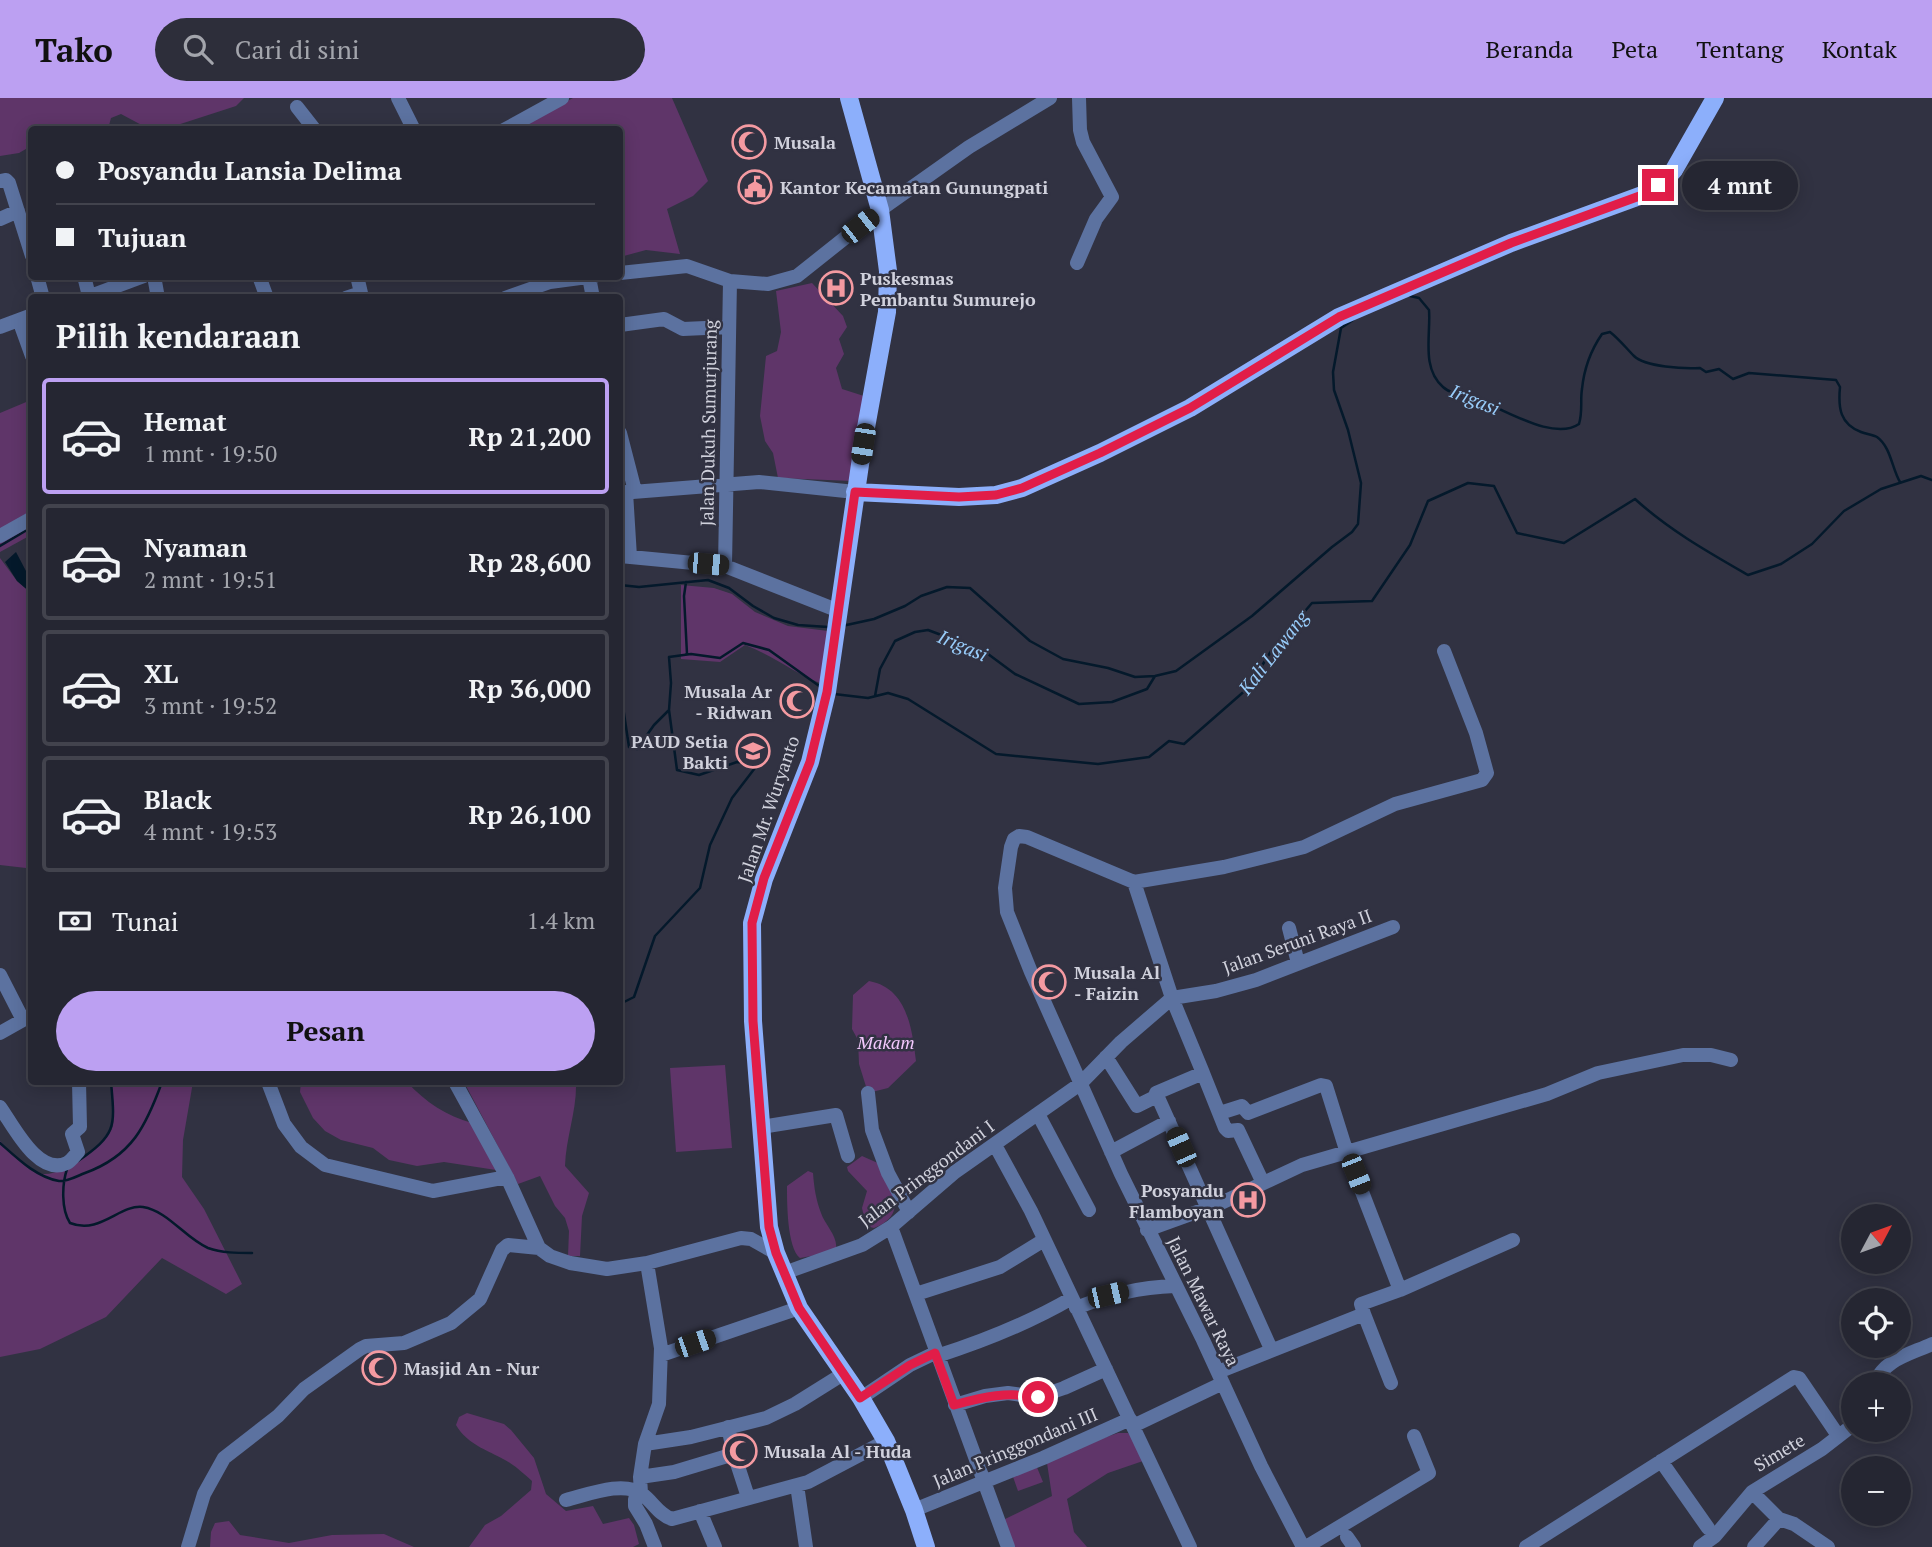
<!DOCTYPE html>
<html lang="id">
<head>
<meta charset="utf-8">
<style>
	:root { --surface:#252632; --page:#2d2e3a; --text:#f1f3f6; --muted:#a3a5ac; --line:#42434d; --accent:#bca0f2 }
	body { margin:0; font-family:"PT Serif",serif; background:var(--page); color:var(--text); height:100vh; display:flex; flex-direction:column; font-size:26px; white-space:nowrap }
	* { box-sizing:border-box; margin:0 }
	p { font-size:23px; color:var(--muted) }
	.icon { flex:none; width:38px; height:38px; fill:none; stroke:currentColor; stroke-width:2; stroke-linecap:round; stroke-linejoin:round }
	.map { position:relative; flex:1; overflow:hidden }
	.details { position:absolute; left:28px; top:196px; width:595px; height:791px; display:flex; flex-direction:column; background:var(--surface); border-radius:7px; box-shadow:0 4px 18px #0003,0 0 0 2px var(--line) }
	.details>* { flex:none }
	.top-card { position:absolute; left:28px; top:28px; width:595px; height:154px; border-radius:7px; box-shadow:0 4px 18px #0003,0 0 0 2px var(--line); display:grid; align-content:center; height:154px; padding:0 28px; background:var(--surface) }
	.needle { width:46px; rotate:49deg }
	.controls { position:absolute; left:1841px; top:1106px; display:grid; gap:14px }
	.controls a { display:grid; place-items:center; width:70px; height:70px; border-radius:50%; background:var(--surface); box-shadow:0 4px 18px #0003,0 0 0 2px var(--line); font-size:35px }
	.end { position:absolute; width:32px; height:32px; margin:-16px; border:9px solid #e11d48; background:#fff; box-shadow:0 0 0 4px #fff }
	.from { border-radius:50% }
	.bubble { position:absolute; height:49px; border-radius:24px; background:var(--surface); box-shadow:0 4px 18px #0003,0 0 0 2px var(--line); font-size:23px; font-weight:700; line-height:49px; text-align:center }
	.car { position:absolute; width:21px; height:42px; margin:-21px -10px; border-radius:9px; box-shadow:0 0 5px 2px #0007; background:linear-gradient(#222 24%,#8ab4d8 0 40%,#222 0 76%,#8ab4d8 0 86%,#222 0) }
	.top-card b { display:flex; align-items:center; gap:24px; height:66px; font-size:26px }
	.top-card b+b { border-top:2px solid var(--line) }
	.top-card i { width:18px; height:18px; background:var(--text) }
	ul { padding:0; list-style:none }
	li { display:flex; align-items:center; gap:21px; height:116px; margin:0 14px 10px; padding:0 14px; border:4px solid var(--line); border-radius:7px }
	li div { flex:1 }
	li b { display:block; font-size:26px }
	li em { font-style:normal; font-weight:700 }
	li.on { border-color:var(--accent) }
	li>.icon { width:63px; height:63px; stroke-width:1.5 }
	h2 { padding:0 28px; font-size:32px; line-height:84px }
	.pay { display:flex; align-items:center; gap:18px; height:77px; padding:0 28px; font-size:26px }
	.pay p { margin-inline-start:auto }
	.cta { display:flex; gap:14px; margin-top:auto; padding:14px 28px }
	.cta a { flex:1; height:80px; border-radius:42px; background:var(--accent); color:#111; font-size:28px; font-weight:700; line-height:80px; text-align:center }
	header { display:flex; align-items:center; gap:42px; box-sizing:border-box; height:98px; padding:0 35px; background:var(--accent); color:#111 }
	header strong { font-size:33px }
	nav { display:flex; gap:38px; margin-inline-start:auto; font-size:24px }
	.search { width:490px; height:63px; background:var(--page); display:flex; align-items:center; gap:18px; box-sizing:border-box; padding:0 24px; border-radius:38px; color:var(--muted); font-size:26px }
	.map>svg:first-child { display:block }
	.green { fill:#5f3569 }
	.water { fill:#04192b }
	.lines { fill:none; stroke-linecap:round; stroke-linejoin:round }
	.stream { stroke:#04192b; stroke-width:2.5 }
	.minor { stroke:#5c72a0; stroke-width:14 }
	.major { stroke:#8caffb; stroke-width:18 }
	.route { stroke:#e11d48; stroke-width:9 }
	.labels { text-anchor:middle; dominant-baseline:central; stroke-width:5; stroke-linejoin:round; paint-order:stroke }
	.poi-label { font-size:18px; font-weight:bold; fill:#d0d1dc; stroke:#313242; text-anchor:start }
	.street-label { font-size:18px; fill:#d0d1dc; stroke:#313242 }
	.park-label { font-size:18px; font-style:italic; fill:#f4c9fe; stroke:#313242 }
	.water-label { font-size:19px; font-style:italic; fill:#98ccfa; stroke:#313242 }
</style>
</head>
<body>
<header>
<strong>Tako</strong>
<div class="search"><svg class="icon" aria-label="search" viewBox="0 0 24 24"><circle cx="10" cy="10" r="6"/><path d="M15 15l6 6"/></svg>Cari di sini</div>
<nav><a>Beranda</a><a>Peta</a><a>Tentang</a><a>Kontak</a></nav>
</header>
<div class="map">
<svg width="1932" height="1449" viewBox="0 0 1932 1449">
	<rect width="100%" height="100%" fill="#313242"/>
	<path class="green" d="M 0,0 L 244,0 L 236,8 L 165,31 L 149,31 L 121,16 L 111,20 L 108,31 L 32,32 L 31,48 L 19,55 L 0,58 Z
		M 573,0 L 672,0 L 708,83 L 693,98 L 667,111 L 680,156 L 646,152 L 620,159 L 620,32 L 512,32 Z
		M 812,185 L 843,218 L 847,229 L 839,241 L 844,256 L 836,270 L 842,291 L 867,299 L 852,383 L 778,380 L 773,355 L 765,343 L 760,318 L 766,258 L 777,253 L 781,234 L 776,193 Z
		M 31,302 L 31,437 L 0,454 L 0,315 Z
		M 0,460 L 17,483 L 31,495 L 32,767 L 26,770 L 0,767 Z
		M 681,487 L 714,490 L 732,496 L 755,514 L 788,528 L 828,533 L 825,587 C 795,576 774,558 745,547 L 720,564 L 681,561 Z
		M 869,883 C 907,890 912,930 916,963 L 888,990 L 868,995 L 859,966 L 858,942 L 852,931 L 853,897 Z
		M 725,967 L 732,1050 L 676,1054 L 670,970 Z
		M 111,984 L 193,984 L 183,1042 L 182,1079 L 204,1111 L 242,1186 L 226,1196 L 162,1160 L 106,1219 L 40,1251 L 0,1259 L 0,1043 C 11,1054 27,1075 43,1076 C 63,1078 108,1047 113,1028 C 115,1014 113,997 111,984 Z
		M 301,984 L 407,984 C 425,1004 447,1018 472,1025 L 496,1072 L 444,1064 L 417,1068 L 389,1062 L 373,1050 L 341,1042 L 325,1033 L 313,1020 L 300,994 Z
		M 464,984 L 576,984 C 577,1012 566,1039 565,1068 L 589,1095 L 582,1118 L 580,1158 L 568,1158 L 569,1133 L 565,1120 L 555,1108 L 540,1078 L 518,1086 Z
		M 862,1058 L 889,1070 C 893,1097 906,1117 874,1130 L 866,1128 L 862,1110 L 867,1093 L 848,1073 L 847,1069 Z
		M 808,1073 L 813,1075 C 814,1089 816,1102 821,1115 C 825,1127 838,1138 836,1151 L 828,1155 L 800,1160 C 787,1150 787,1104 787,1088 Z
		M 467,1315 L 504,1326 L 511,1332 L 534,1360 L 546,1396 L 566,1413 L 593,1408 L 603,1426 L 629,1420 L 634,1427 L 639,1446 L 633,1449 L 469,1449 L 485,1427 L 501,1418 L 531,1392 L 532,1383 C 525,1377 518,1370 510,1365 C 491,1353 468,1348 456,1327 L 459,1319 Z
		M 1118,1335 L 1128,1335 L 1137,1346 L 1143,1363 L 1108,1375 L 1067,1401 L 1074,1434 L 1087,1449 L 1014,1449 L 1003,1422 L 1052,1398 L 1047,1365 L 1089,1345 Z
		M 1036,1367 L 1043,1384 L 1018,1393 L 1012,1376 Z
		M 229,1423 L 240,1437 L 289,1445 L 332,1437 L 384,1436 L 414,1449 L 210,1449 L 211,1434 L 215,1425 Z"/>
	<path class="water" d="M 16,454 L 26,473 L 31,476 L 31,495 L 17,483 L 5,464 Z"/>
	<g class="lines">
		<path class="stream" d="M 1410,198 L 1419,200 L 1429,212 C 1431,236 1421,270 1443,289 C 1453,298 1471,299 1483,304 C 1508,313 1554,343 1579,326 C 1583,313 1580,303 1582,291 C 1584,271 1591,252 1602,236 L 1610,234 C 1619,241 1626,250 1634,258 C 1645,269 1685,271 1700,270 L 1706,274 L 1719,271 L 1733,281 L 1749,275 L 1836,282 L 1840,289 C 1838,310 1840,326 1861,334 C 1866,336 1873,337 1877,339 C 1891,349 1892,371 1900,384
			M 0,448 L 32,429
			M 686,484 L 684,498 L 687,556
			M 620,487 L 639,489 L 708,482 L 729,490 L 753,508 L 774,520 L 798,527 L 828,529
			M 842,528 L 874,521 L 905,508 L 921,498 L 947,489 L 970,490 L 1030,543 L 1063,561 L 1108,570 L 1135,579 L 1155,578 L 1176,573 L 1252,518 L 1332,449 L 1352,434 L 1358,426 L 1361,385 L 1348,332 L 1334,292 L 1333,274 L 1341,230 L 1353,222
			M 834,596 L 868,600 L 888,595 L 908,601 L 996,656 L 1098,666 L 1149,659 L 1169,643 L 1184,646 L 1248,590 L 1273,550 L 1312,505 L 1372,503 L 1410,447 L 1428,403 L 1468,385 L 1494,388 L 1517,435 L 1564,445 L 1635,401 C 1669,432 1708,454 1748,477 L 1781,466 L 1812,446 L 1844,413 L 1881,391 L 1921,378 L 1932,382
			M 875,598 L 880,571 L 895,543 L 915,534 L 928,532 L 984,553 L 1015,576 L 1079,606 L 1112,604 L 1147,591 L 1155,578
			M 620,608 L 623,609 L 629,649 L 637,651 L 654,627 L 669,612 L 671,585 L 669,559 L 691,556 L 720,560 L 743,545 L 769,552 L 822,590
			M 620,906 L 634,899 L 655,838 L 700,790 L 710,747 L 732,700 L 758,666 L 737,664 L 699,677 L 677,672 L 669,612
			M 0,1045 C 17,1060 36,1079 59,1083 C 67,1084 77,1078 85,1075 C 132,1058 146,1028 162,984
			M 78,1063 C 117,1036 115,1029 111,984
			M 67,1071 C 62,1086 61,1111 70,1125 C 100,1137 120,1106 143,1109 C 168,1113 185,1140 208,1150 C 222,1155 237,1155 252,1155"/>
		<path class="minor" d="M 398,0 L 414,32
			M 297,9 L 315,32
			M 504,32 L 562,0
			M 0,83 L 6,82 L 9,85 L 32,158
			M 0,121 L 18,113
			M 1077,165 L 1096,121 L 1112,99 L 1083,44 L 1080,32 L 1079,0
			M 620,175 L 687,168 L 730,183 L 768,186 L 797,178 L 880,112 L 969,49 L 1050,0
			M 37,178 L 43,200
			M 84,178 L 89,198
			M 154,178 L 158,200
			M 259,178 L 267,200
			M 589,179 L 593,200
			M 85,200 L 144,178
			M 346,200 L 361,195 L 357,178
			M 505,200 L 550,184 L 595,178
			M 19,222 L 32,258
			M 620,227 L 664,221 L 683,231 L 728,229
			M 0,229 L 32,217
			M 620,335 L 635,393
			M 626,394 L 630,459
			M 620,395 L 759,384 L 855,394
			M 0,438 L 32,420
			M 620,458 L 725,468 L 839,513
			M 725,468 L 730,183
			M 1134,784 L 1172,900 L 1203,975 L 1156,995 L 1271,1251
			M 1289,830 L 1298,865
			M 0,877 L 23,922
			M 0,935 L 32,917
			M 1106,959 L 1137,1008 L 1157,998
			M 1203,975 L 1225,1030 L 1228,1033 L 1238,1032 L 1263,1085
			M 268,984 L 284,1026 L 301,1049 L 325,1067 L 433,1093 L 507,1079
			M 455,984 L 507,1079 L 539,1150 L 550,1158 L 570,1165 L 607,1171 L 647,1165 L 741,1140 L 751,1141 L 776,1155
			M 868,995 L 872,1032 L 888,1075 L 909,1114
			M 0,1009 C 13,1027 38,1079 67,1065 C 71,1063 75,1057 78,1054 L 72,1036 L 80,1029 L 79,984
			M 1220,1015 L 1242,1008 L 1248,1015 L 1321,987 L 1326,988 L 1347,1055 L 1400,1192
			M 1038,1016 L 1089,1112
			M 761,1029 L 836,1017 L 848,1058
			M 995,1047 L 1031,1113 L 1190,1449
			M 1111,1054 L 1169,1023
			M 891,1129 L 1008,1449
			M 1147,1132 L 1219,1106 L 1302,1067 L 1547,996 L 1598,975 L 1683,957 L 1711,957 L 1731,962
			M 647,1165 L 661,1250 L 659,1306 L 645,1346 L 640,1379 L 641,1395 L 635,1401 L 635,1408 L 646,1426 L 655,1449
			M 784,1175 L 862,1147 L 891,1129 L 955,1074 L 1080,986 L 1121,944 L 1172,900 L 1216,893 L 1256,882 L 1393,829
			M 916,1196 L 1000,1169 L 1044,1142
			M 1076,1210 C 1109,1197 1139,1189 1175,1188
			M 1364,1216 L 1391,1285
			M 661,1257 L 799,1210
			M 937,1258 C 984,1243 1029,1225 1072,1200
			M 1218,1274 L 1364,1216 L 1361,1206 L 1400,1192 L 1513,1142
			M 1874,1286 C 1885,1261 1908,1257 1932,1246
			M 861,1300 L 910,1267 L 935,1255
			M 955,1307 L 985,1298 L 1008,1295 L 1038,1299 L 1064,1290 L 1106,1271
			M 1133,1328 L 1223,1285
			M 728,1329 L 734,1356 L 748,1399
			M 645,1346 L 691,1339 L 766,1320 L 795,1306 L 843,1276
			M 1661,1363 L 1708,1430
			M 640,1379 L 674,1374 L 734,1356
			M 797,1387 L 806,1449
			M 1752,1394 L 1779,1421
			M 566,1402 C 587,1397 623,1382 642,1396 C 653,1404 659,1417 672,1421 L 808,1384 L 886,1343
			M 914,1412 L 1043,1360 L 1130,1321
			M 700,1413 L 715,1449
			M 1347,1439 L 1354,1449
			M 188,1449 L 204,1396 L 224,1360 L 278,1318 L 304,1291 L 360,1251 L 366,1248 L 404,1245 L 451,1225 L 480,1201 L 502,1152 L 508,1147 L 539,1150
			M 1303,1449 L 1261,1368 L 1203,1242 L 1121,1076 L 1031,874 L 1007,814 L 1005,790 L 1011,749 L 1014,741 L 1019,738 L 1027,739 L 1134,784 L 1224,769 L 1304,749 L 1395,706 L 1482,682 L 1487,675 L 1476,635 L 1444,553
			M 1306,1449 L 1429,1375 L 1414,1338
			M 1526,1449 L 1794,1279 L 1799,1280 L 1835,1333
			M 1700,1449 L 1715,1438 L 1752,1394 L 1822,1351 L 1853,1327
			M 1754,1449 L 1779,1421 L 1794,1426 L 1828,1449"/>
		<path class="major" d="M 849,0 L 880,112 L 888,173 L 887,214 L 863,346 L 827,594 L 810,664 L 764,781 L 752,825 L 753,923 L 769,1129 L 776,1155 L 799,1210 L 861,1300 L 886,1343 L 914,1412 L 926,1449
			M 855,394 L 959,399 L 996,397 L 1022,390 L 1100,355 L 1190,310 L 1339,219 L 1511,145 L 1645,96 L 1664,83 L 1674,72 L 1715,0"/>
	</g>
	<g class="lines">
		<path class="route" d="M 1038,1299 C 1006,1294 986,1298 954,1307 L 935,1255 L 910,1267 L 860,1300 L 799,1210 L 776,1155 L 769,1129 L 753,923 L 752,825 L 764,780 L 810,664 L 827,594 L 855,394 L 959,399 L 996,397 L 1022,390 L 1100,355 L 1190,310 L 1339,219 L 1511,145 L 1645,96 L 1658,87"/>
	</g>
	<defs>
		<symbol id="mosque-ring" viewBox="-11 -11 22 22"><circle r="9.5" fill="#313242" stroke="#f49aa1" stroke-width="1.5"/><path d="M3.5-4.9A6 6 0 1 0 3.5 4.9A5 5 0 1 1 3.5-4.9Z" fill="#f49aa1"/></symbol>
		<symbol id="civic-ring" viewBox="-11 -11 22 22"><circle r="9.5" fill="#313242" stroke="#f49aa1" stroke-width="1.5"/><path d="M-.6-6.5H3V-4.5H.6V-3L4-1V1h2V6H-6V1h2V-1L-.6-3ZM-1.2 2.5V6h2.4V2.5Z" fill="#f49aa1"/></symbol>
		<symbol id="hospital-ring" viewBox="-11 -11 22 22"><circle r="9.5" fill="#313242" stroke="#f49aa1" stroke-width="1.5"/><path d="M-5-5h3v3.5h4V-5h3V5h-3V1.5h-4V5h-3Z" fill="#f49aa1"/></symbol>
		<symbol id="school-ring" viewBox="-11 -11 22 22"><circle r="9.5" fill="#313242" stroke="#f49aa1" stroke-width="1.5"/><path d="M0-5L7-2L0 1L-7-2ZM-4 1L0 2.5L4 1V4Q0 6-4 4Z" fill="#f49aa1"/></symbol>
	</defs>
	<g fill-rule="evenodd">
		<use href="#mosque-ring" x="730" y="25" width="38" height="38"/>
		<use href="#civic-ring" x="736" y="70" width="38" height="38"/>
		<use href="#hospital-ring" x="817" y="171" width="38" height="38"/>
		<use href="#mosque-ring" x="778" y="584" width="38" height="38"/>
		<use href="#school-ring" x="734" y="634" width="38" height="38"/>
		<use href="#mosque-ring" x="1030" y="865" width="38" height="38"/>
		<use href="#hospital-ring" x="1229" y="1083" width="38" height="38"/>
		<use href="#mosque-ring" x="360" y="1251" width="38" height="38"/>
		<use href="#mosque-ring" x="721" y="1334" width="38" height="38"/>
	</g>
	<g class="labels">
		<g class="poi-label">
			<text x="774" y="44">Musala</text>
			<text x="780" y="89">Kantor Kecamatan Gunungpati</text>
			<text x="860" y="180">Puskesmas<tspan x="860" dy="21">Pembantu Sumurejo</tspan></text>
			<text x="772" y="593" text-anchor="end">Musala Ar<tspan x="772" dy="21">- Ridwan</tspan></text>
			<text x="728" y="643" text-anchor="end">PAUD Setia<tspan x="728" dy="21">Bakti</tspan></text>
			<text x="1074" y="874">Musala Al<tspan x="1074" dy="21">- Faizin</tspan></text>
			<text x="1224" y="1092" text-anchor="end">Posyandu<tspan x="1224" dy="21">Flamboyan</tspan></text>
			<text x="404" y="1270">Masjid An - Nur</text>
			<text x="764" y="1353">Musala Al - Huda</text>
		</g>
		<g class="street-label">
			<text transform="translate(708 325) rotate(-89)">Jalan Dukuh Sumurjurang</text>
			<text transform="translate(768 711) rotate(-71)">Jalan Mr. Wuryanto</text>
			<text transform="translate(1297 843) rotate(-20)">Jalan Seruni Raya II</text>
			<text transform="translate(926 1075) rotate(-37)">Jalan Pringgondani I</text>
			<text transform="translate(1204 1203) rotate(64)">Jalan Mawar Raya</text>
			<text transform="translate(1015 1349) rotate(-23)">Jalan Pringgondani III</text>
			<text transform="translate(1779 1354) rotate(-31)">Simete</text>
		</g>
		<g class="park-label">
			<text x="886" y="944">Makam</text>
		</g>
		<g class="water-label">
			<text transform="translate(1475 301) rotate(22)">Irigasi</text>
			<text transform="translate(963 547) rotate(23)">Irigasi</text>
			<text transform="translate(1273 554) rotate(-52)">Kali Lawang</text>
		</g>
	</g>
</svg>
<div class="controls">
<a><svg class="needle" viewBox="-14 -14 28 28"><path d="M0-13l5 13h-10z" fill="#e53935"/><path d="M0 13l5-13h-10z" fill="#a3a5ac"/></svg></a>
<a><svg class="icon" aria-label="locate" viewBox="0 0 24 24"><circle cx="12" cy="12" r="6"/><path d="M12 2v4M12 18v4M2 12h4M18 12h4"/></svg></a>
<a>+</a>
<a>−</a>
</div>
<i class="end from" style="left:1038px;top:1299px"></i>
<i class="end" style="left:1658px;top:87px"></i>
<div class="bubble" style="left:1682px;top:63px;width:116px">4 mnt</div>
<i class="car" style="left:860px;top:128px;rotate:52deg"></i>
<i class="car" style="left:863px;top:346px;rotate:189deg"></i>
<i class="car" style="left:708px;top:466px;rotate:95deg"></i>
<i class="car" style="left:1181px;top:1049px;rotate:336deg"></i>
<i class="car" style="left:1356px;top:1076px;rotate:158deg"></i>
<i class="car" style="left:1108px;top:1197px;rotate:77deg"></i>
<i class="car" style="left:695px;top:1245px;rotate:71deg"></i>
<div class="top-card">
<b><i class="from"></i>Posyandu Lansia Delima</b>
<b><i></i>Tujuan</b>
</div>
<section class="details">
<h2>Pilih kendaraan</h2>
<ul>
<li class="on"><svg class="icon" aria-label="car" viewBox="0 0 24 24"><path d="M5 17H2v-5l4-1 3-4h7l3 4 3 1v5h-3M9 17h6M6 11h13"/><circle cx="7" cy="17" r="2"/><circle cx="17" cy="17" r="2"/></svg><div><b>Hemat</b><p>1 mnt · 19:50</p></div><em>Rp 21,200</em></li>
<li><svg class="icon" aria-label="car" viewBox="0 0 24 24"><path d="M5 17H2v-5l4-1 3-4h7l3 4 3 1v5h-3M9 17h6M6 11h13"/><circle cx="7" cy="17" r="2"/><circle cx="17" cy="17" r="2"/></svg><div><b>Nyaman</b><p>2 mnt · 19:51</p></div><em>Rp 28,600</em></li>
<li><svg class="icon" aria-label="car" viewBox="0 0 24 24"><path d="M5 17H2v-5l4-1 3-4h7l3 4 3 1v5h-3M9 17h6M6 11h13"/><circle cx="7" cy="17" r="2"/><circle cx="17" cy="17" r="2"/></svg><div><b>XL</b><p>3 mnt · 19:52</p></div><em>Rp 36,000</em></li>
<li><svg class="icon" aria-label="car" viewBox="0 0 24 24"><path d="M5 17H2v-5l4-1 3-4h7l3 4 3 1v5h-3M9 17h6M6 11h13"/><circle cx="7" cy="17" r="2"/><circle cx="17" cy="17" r="2"/></svg><div><b>Black</b><p>4 mnt · 19:53</p></div><em>Rp 26,100</em></li>
</ul>
<div class="pay"><svg class="icon" aria-label="cash" viewBox="0 0 24 24"><path d="M3 7h18v10H3z"/><circle cx="12" cy="12" r="2"/></svg>Tunai<p>1.4 km</p></div>
<div class="cta"><a>Pesan</a></div>
</section>
</div>
</body>
</html>
